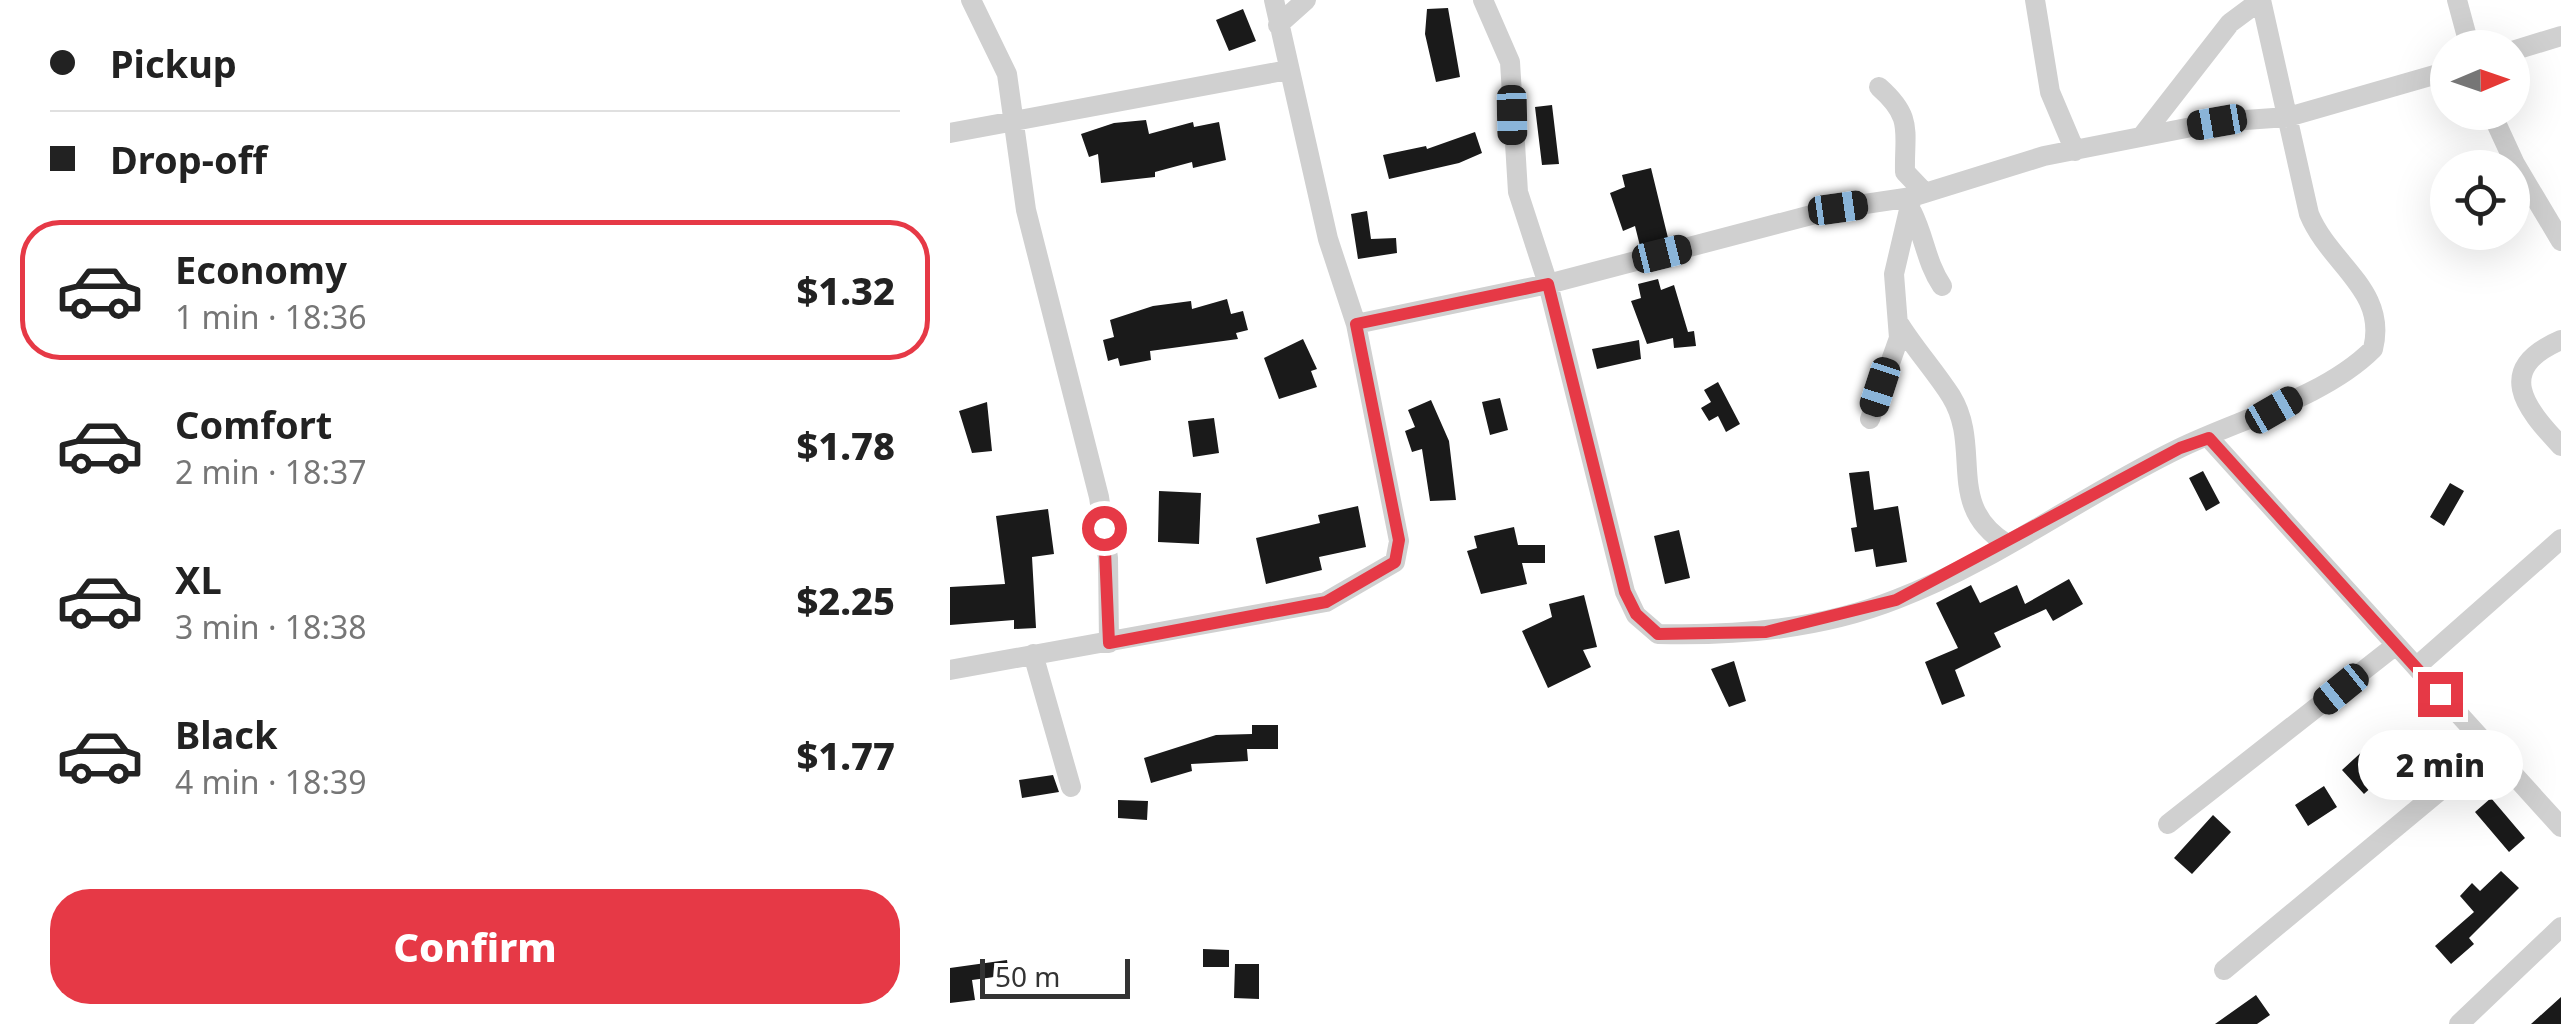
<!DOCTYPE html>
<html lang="en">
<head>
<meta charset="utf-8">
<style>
	:root { --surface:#fff; --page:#f6f6f6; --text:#222; --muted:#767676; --line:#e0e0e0; --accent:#e63946 }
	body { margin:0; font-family:"Noto Sans",sans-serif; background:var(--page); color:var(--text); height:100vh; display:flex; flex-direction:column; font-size:38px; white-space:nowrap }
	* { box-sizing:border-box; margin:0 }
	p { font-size:32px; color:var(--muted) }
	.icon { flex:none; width:55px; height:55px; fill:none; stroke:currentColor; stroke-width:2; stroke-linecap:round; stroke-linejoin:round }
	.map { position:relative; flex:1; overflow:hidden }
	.drawer { display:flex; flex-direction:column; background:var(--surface); width:950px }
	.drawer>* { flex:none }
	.guide { display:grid; align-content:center; height:220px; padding:0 50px; background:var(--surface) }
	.needle { width:65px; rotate:88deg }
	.buttons { position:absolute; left:1480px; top:30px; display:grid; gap:20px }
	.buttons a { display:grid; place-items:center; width:100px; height:100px; border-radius:50%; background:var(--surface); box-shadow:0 10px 40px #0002; font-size:50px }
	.scale { position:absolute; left:30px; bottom:25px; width:150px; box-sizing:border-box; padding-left:10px; border:5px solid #333; border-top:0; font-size:28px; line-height:35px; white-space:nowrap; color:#333; -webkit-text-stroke:8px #fff; paint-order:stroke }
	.end { position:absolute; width:45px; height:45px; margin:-22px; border:12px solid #e63946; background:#fff; box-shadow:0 0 0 5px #fff }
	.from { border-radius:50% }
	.bubble { position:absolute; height:70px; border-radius:35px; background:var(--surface); box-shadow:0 10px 40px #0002; font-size:32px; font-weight:800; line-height:70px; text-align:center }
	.car { position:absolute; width:30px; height:60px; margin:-30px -15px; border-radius:12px; box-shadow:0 0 8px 2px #0007; background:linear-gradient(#222 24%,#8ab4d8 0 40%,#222 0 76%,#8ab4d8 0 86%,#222 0) }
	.guide b { display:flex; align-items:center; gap:35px; height:95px; font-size:38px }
	.guide b+b { border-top:2px solid var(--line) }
	.guide i { width:25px; height:25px; background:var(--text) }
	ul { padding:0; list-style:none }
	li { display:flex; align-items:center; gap:30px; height:140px; margin:0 20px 15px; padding:0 30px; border:5px solid transparent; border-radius:40px }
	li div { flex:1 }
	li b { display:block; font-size:38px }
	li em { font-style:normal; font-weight:800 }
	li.selected { border-color:var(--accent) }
	li>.icon { width:90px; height:90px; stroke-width:1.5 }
	.action { display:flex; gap:20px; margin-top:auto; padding:20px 50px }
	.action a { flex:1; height:115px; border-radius:40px; background:var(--accent); color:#fff; font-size:40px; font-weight:800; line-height:115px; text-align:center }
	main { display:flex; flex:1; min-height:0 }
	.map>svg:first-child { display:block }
	.building { fill:#1a1a1a }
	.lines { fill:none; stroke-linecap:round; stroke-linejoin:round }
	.minor { stroke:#d0d0d0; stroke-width:20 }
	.route { stroke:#e63946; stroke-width:12 }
</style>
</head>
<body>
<main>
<section class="drawer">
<div class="guide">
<b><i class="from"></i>Pickup</b>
<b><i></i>Drop-off</b>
</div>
<ul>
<li class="selected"><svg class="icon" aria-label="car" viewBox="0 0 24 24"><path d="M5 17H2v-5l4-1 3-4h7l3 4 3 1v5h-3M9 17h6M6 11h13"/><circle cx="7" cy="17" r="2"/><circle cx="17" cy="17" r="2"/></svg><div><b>Economy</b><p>1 min · 18:36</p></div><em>$1.32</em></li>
<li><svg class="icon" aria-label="car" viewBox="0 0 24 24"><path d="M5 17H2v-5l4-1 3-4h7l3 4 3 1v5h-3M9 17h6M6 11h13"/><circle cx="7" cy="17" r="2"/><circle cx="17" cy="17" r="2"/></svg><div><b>Comfort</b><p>2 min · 18:37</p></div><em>$1.78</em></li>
<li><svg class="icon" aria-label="car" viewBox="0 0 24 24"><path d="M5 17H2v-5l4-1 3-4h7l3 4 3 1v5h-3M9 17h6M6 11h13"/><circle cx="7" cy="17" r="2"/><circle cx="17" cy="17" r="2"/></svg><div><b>XL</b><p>3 min · 18:38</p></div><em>$2.25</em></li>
<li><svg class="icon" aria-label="car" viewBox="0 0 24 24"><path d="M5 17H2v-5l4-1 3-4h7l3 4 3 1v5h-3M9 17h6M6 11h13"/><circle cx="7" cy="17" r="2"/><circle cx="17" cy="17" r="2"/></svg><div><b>Black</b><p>4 min · 18:39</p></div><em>$1.77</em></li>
</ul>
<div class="action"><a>Confirm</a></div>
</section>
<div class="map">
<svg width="1611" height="1024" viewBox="0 0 1611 1024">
	<rect width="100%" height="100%" fill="#fff"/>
	<path class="building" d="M 498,8 L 510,77 L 486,82 L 475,34 L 477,9 Z
		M 293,9 L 306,41 L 279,51 L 266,20 Z
		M 602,105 L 609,164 L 592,165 L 585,107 Z
		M 196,120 L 199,134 L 243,122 L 244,127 L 269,122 L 276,160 L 243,168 L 242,162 L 205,172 L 205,177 L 151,183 L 148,154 L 139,157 L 131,134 L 164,123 Z
		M 525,132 L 532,153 L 509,163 L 439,179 L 433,155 L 476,146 L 477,149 Z
		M 701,168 L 718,238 L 690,246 L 685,226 L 673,231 L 660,193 L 675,187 L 672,175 Z
		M 417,211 L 421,239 L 446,238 L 447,253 L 408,259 L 401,214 Z
		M 708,279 L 711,290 L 724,285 L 738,332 L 744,331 L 746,346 L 724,348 L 723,338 L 697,344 L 681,301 L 691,298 L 688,284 Z
		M 277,299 L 281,314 L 293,311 L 298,330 L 286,333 L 288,339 L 200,351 L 201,360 L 170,366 L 168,358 L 158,361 L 153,340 L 164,337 L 160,320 L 203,306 L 241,301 L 242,309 Z
		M 353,339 L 367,369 L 361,371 L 367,387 L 329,399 L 314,358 Z
		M 689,340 L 691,359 L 647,369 L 642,349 Z
		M 768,382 L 790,424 L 776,432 L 768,416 L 759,421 L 751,408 L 761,402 L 754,390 Z
		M 550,398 L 558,430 L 540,435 L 532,402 Z
		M 481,400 L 499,441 L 506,500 L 480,501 L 472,449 L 462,452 L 455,431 L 465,427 L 458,410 Z
		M 37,402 L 42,451 L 22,453 L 9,411 Z
		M 264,418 L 269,453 L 243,457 L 238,421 Z
		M 919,471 L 924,510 L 948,506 L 957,562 L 926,567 L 923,549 L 905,552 L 901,528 L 907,527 L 899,473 Z
		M 1253,471 L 1270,503 L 1256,511 L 1239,478 Z
		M 1500,483 L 1514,491 L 1494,526 L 1480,517 Z
		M 209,491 L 251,493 L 249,544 L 208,542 Z
		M 408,506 L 416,547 L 369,557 L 372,570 L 316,584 L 306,538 L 370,523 L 368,515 Z
		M 98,509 L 104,554 L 82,557 L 86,628 L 64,629 L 64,620 L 0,625 L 0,587 L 55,584 L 46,516 Z
		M 564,527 L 568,545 L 595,545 L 595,563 L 572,563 L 577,584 L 531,594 L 517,551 L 527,548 L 524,536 Z
		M 729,530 L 740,578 L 715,584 L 704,536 Z
		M 1119,579 L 1133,604 L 1103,621 L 1096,609 L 1044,633 L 1051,647 L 1005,670 L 1015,696 L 992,705 L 975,662 L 1008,648 L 986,603 L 1021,585 L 1030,603 L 1067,585 L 1075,604 Z
		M 634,595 L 647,647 L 633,650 L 641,667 L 598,688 L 572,631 L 602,617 L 599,604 Z
		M 784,661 L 796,701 L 779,707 L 761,669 Z
		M 302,725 L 328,725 L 328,749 L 297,749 L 298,761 L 241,764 L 242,771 L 201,783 L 194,758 L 266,735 L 302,734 Z
		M 1429,736 L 1451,760 L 1414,794 L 1392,770 Z
		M 103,775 L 109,792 L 72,798 L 69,780 Z
		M 1374,786 L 1387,807 L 1358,826 L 1345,805 Z
		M 1541,798 L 1575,838 L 1559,852 L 1525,812 Z
		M 168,800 L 198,801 L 197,820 L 168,818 Z
		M 1263,815 L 1281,832 L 1242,874 L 1224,858 Z
		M 1551,871 L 1569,888 L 1519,938 L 1524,944 L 1501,964 L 1485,946 L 1524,912 L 1510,896 L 1522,883 L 1530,891 Z
		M 253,949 L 279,950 L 279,967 L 253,967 Z
		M 57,960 L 59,975 L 22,980 L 25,1000 L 0,1003 L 0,968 Z
		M 285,964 L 309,964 L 309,999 L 284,998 Z
		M 1306,995 L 1320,1015 L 1307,1024 L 1265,1024 Z
		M 1611,997 L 1611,1024 L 1581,1024 Z"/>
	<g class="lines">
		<path class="minor" d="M 21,0 L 57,74 L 76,210 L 149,497 L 158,558 L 159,643
			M 533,0 L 560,62 L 568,192 L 598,284 L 675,592 L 686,615 L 708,634 C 789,636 871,629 947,599 C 1046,561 1133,495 1228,449 C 1289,419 1374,398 1423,349 C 1438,290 1380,265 1359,214 L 1311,0
			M 1085,0 L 1100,92 L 1125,151
			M 1507,0 L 1520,48
			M 328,25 L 356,0
			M 1562,51 L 1611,36
			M 929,87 C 964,118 954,131 955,172 L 975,193
			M 1541,112 L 1565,164 L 1611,241
			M 0,133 L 338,70
			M 1192,136 L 1280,23 L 1311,0
			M 962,212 C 975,238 976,262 992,286
			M 406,324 L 598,284 L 888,208 L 962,197 L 1094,156 L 1267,122 L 1338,117 L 1498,71
			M 950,325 C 965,349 985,371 1001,396 C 1033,448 994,506 1057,544
			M 1611,340 C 1544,369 1574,407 1611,446
			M 920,419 L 949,338 L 944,274 L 962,197
			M 1259,438 L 1611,827
			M 83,654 L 121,787
			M 1466,667 L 1611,539
			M 0,670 L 376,602 L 445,562 L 449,541 L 406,324 L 378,239 L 324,0
			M 1218,824 L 1446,645
			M 1274,970 L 1540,749
			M 1509,1024 L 1611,927"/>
	</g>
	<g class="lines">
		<path class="route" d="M 154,528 L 159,643 L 376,602 L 445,562 L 449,540 L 406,324 L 598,284 L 675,592 L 686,614 L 708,634 L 816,632 L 946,600 L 1230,448 L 1259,438 L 1490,694"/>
	</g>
</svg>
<div class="buttons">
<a><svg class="needle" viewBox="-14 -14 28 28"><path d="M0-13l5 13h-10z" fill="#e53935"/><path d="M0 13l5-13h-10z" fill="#767676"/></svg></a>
<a><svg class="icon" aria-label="locate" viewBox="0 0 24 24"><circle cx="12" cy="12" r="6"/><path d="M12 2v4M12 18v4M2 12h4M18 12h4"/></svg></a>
</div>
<div class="scale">50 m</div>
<i class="end from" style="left:154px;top:528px"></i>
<i class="end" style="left:1490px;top:694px"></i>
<div class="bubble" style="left:1408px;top:730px;width:165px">2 min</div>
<i class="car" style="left:562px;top:115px;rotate:179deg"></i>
<i class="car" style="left:1267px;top:122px;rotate:260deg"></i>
<i class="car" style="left:888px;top:208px;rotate:82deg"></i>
<i class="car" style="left:712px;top:254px;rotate:76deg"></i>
<i class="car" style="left:930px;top:387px;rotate:198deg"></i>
<i class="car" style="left:1324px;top:410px;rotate:60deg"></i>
<i class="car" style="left:1391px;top:689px;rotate:231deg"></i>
</div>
</main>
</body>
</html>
